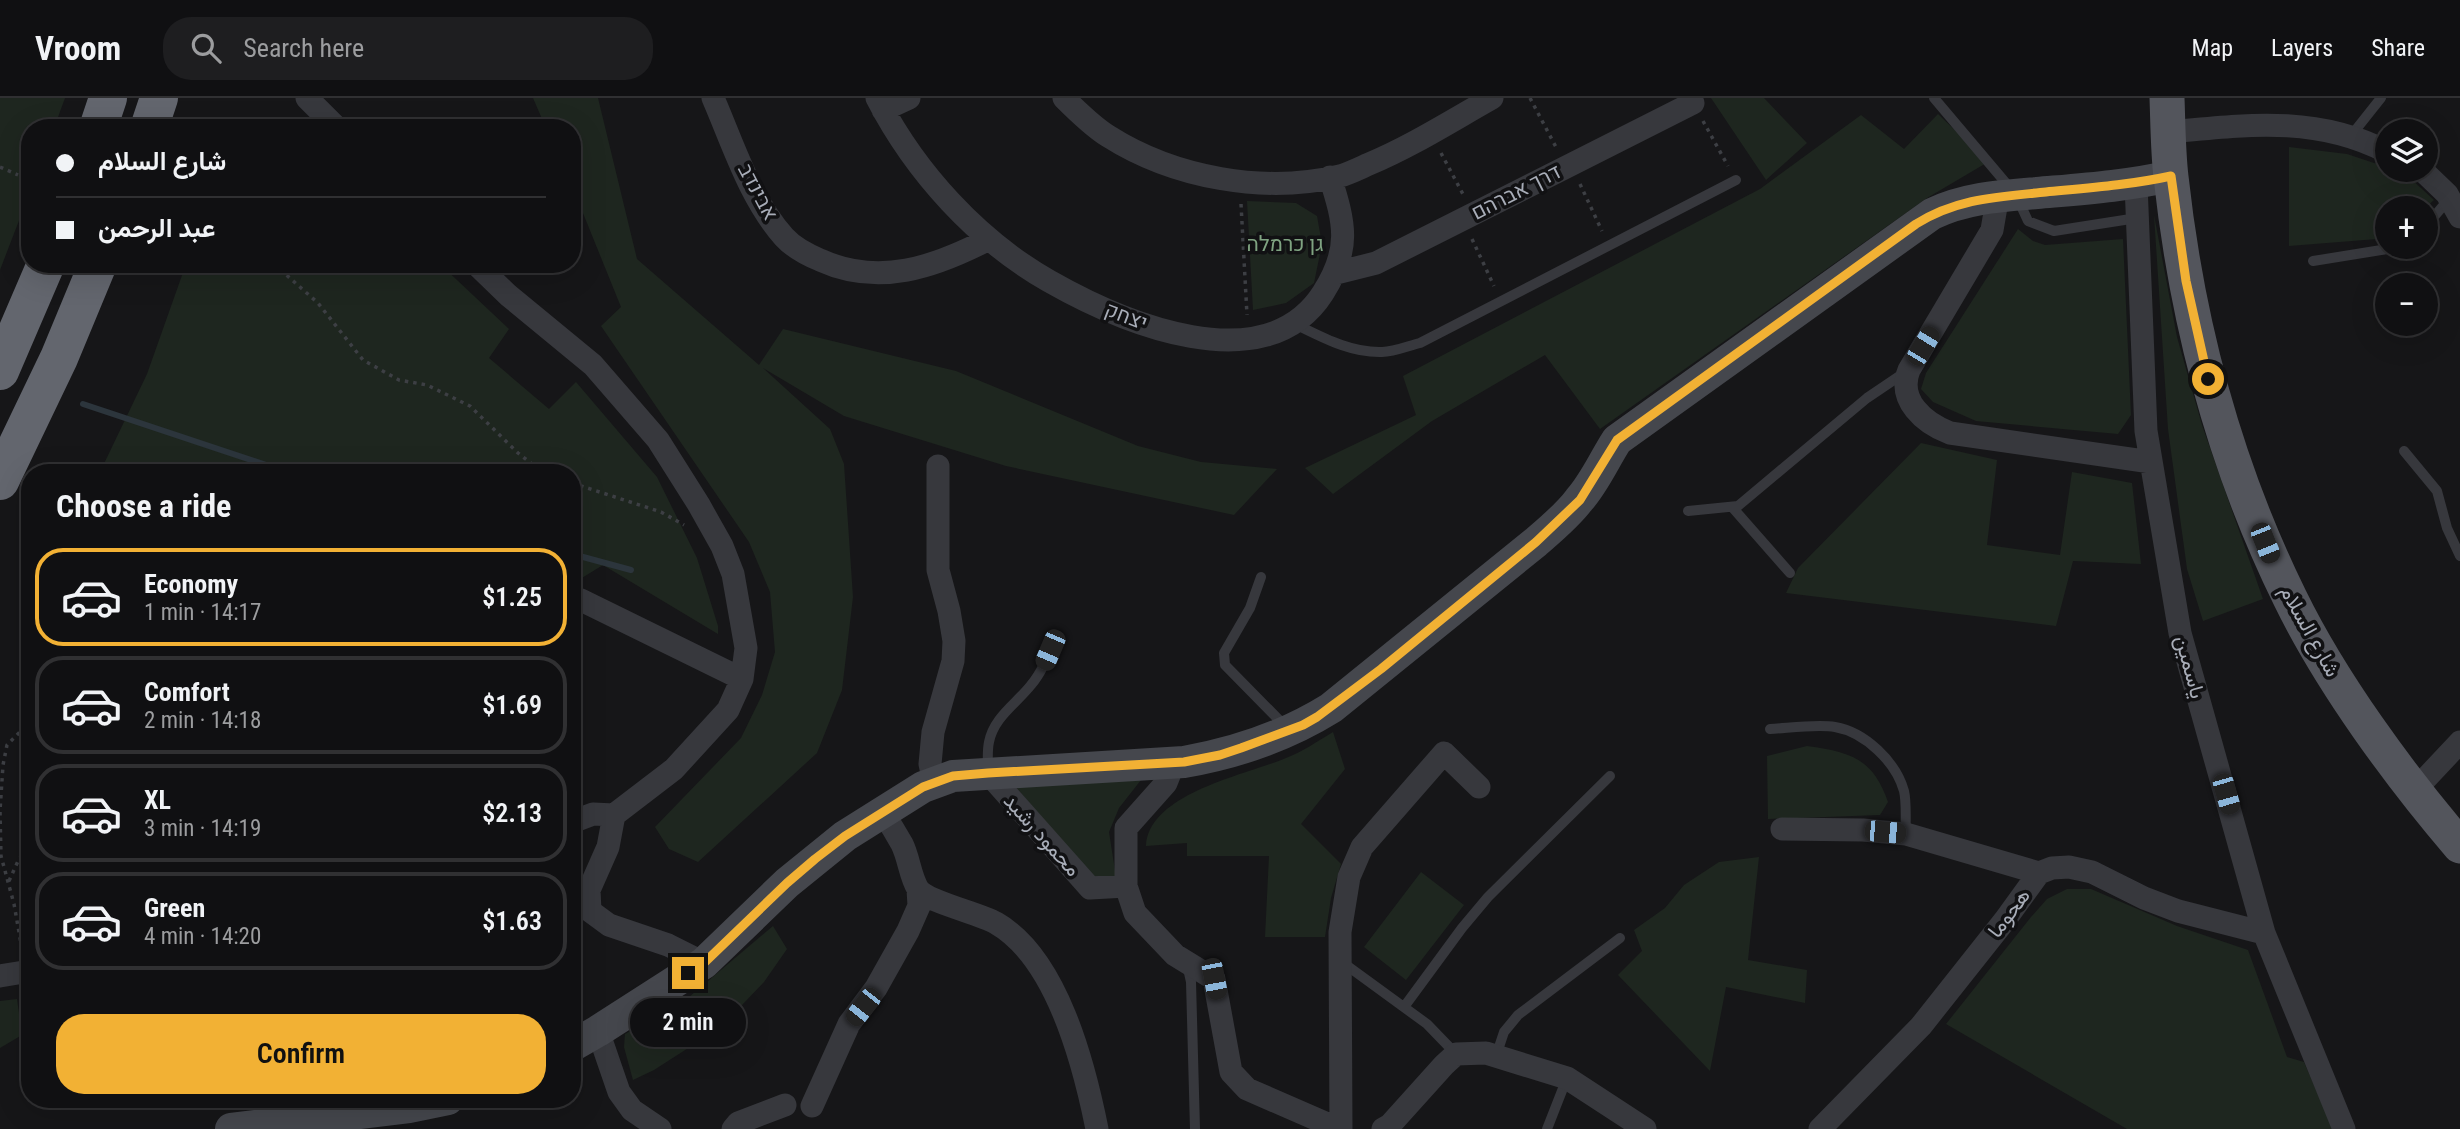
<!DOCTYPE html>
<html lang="en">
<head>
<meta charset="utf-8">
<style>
	:root { --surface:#101012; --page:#1e1e20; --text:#f1f3f6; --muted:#9c9d9f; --line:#303032; --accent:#f2b134 }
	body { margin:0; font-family:"Roboto Condensed",Vazirmatn,Heebo,sans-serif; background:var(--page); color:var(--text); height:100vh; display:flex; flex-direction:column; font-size:26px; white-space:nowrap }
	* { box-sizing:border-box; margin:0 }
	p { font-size:23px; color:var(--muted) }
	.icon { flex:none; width:38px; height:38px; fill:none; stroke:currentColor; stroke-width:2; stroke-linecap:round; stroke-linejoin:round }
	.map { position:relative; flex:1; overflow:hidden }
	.drawer { position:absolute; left:21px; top:366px; width:560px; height:644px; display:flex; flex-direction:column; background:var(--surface); border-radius:28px; box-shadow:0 7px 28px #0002,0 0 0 2px var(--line) }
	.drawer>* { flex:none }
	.guide { position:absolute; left:21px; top:21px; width:560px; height:154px; border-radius:28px; box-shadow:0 7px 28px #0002,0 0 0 2px var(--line); display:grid; align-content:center; height:154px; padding:0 35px; background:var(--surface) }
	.controls { position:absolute; left:2375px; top:21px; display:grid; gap:14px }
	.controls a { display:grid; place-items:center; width:63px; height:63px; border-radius:50%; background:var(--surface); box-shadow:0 7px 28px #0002,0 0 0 2px var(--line); font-size:35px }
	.end { position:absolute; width:32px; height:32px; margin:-16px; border:9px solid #f2b134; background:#111; box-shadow:0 0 0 4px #111 }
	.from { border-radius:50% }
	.bubble { position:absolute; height:49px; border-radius:24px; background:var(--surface); box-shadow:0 7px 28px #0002,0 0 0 2px var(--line); font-size:23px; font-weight:600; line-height:49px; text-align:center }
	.car { position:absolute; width:21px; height:42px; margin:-21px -10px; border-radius:9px; box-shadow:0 0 5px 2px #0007; background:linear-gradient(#222 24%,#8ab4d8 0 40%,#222 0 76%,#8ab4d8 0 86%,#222 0) }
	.guide b { display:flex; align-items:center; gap:24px; height:66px; font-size:26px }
	.guide b+b { border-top:2px solid var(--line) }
	.guide i { width:18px; height:18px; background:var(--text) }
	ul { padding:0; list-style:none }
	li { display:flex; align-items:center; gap:21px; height:98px; margin:0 14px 10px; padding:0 21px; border:4px solid var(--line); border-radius:28px }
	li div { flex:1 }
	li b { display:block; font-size:26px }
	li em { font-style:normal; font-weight:600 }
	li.on { border-color:var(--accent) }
	li>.icon { width:63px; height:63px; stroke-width:1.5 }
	h2 { padding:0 35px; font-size:32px; line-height:84px }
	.cta { display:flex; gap:14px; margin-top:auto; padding:14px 35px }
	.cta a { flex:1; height:80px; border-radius:28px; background:var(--accent); color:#111; font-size:28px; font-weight:600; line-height:80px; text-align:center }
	header { display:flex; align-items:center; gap:42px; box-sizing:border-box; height:98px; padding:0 35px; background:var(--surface); border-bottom:2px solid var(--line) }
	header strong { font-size:33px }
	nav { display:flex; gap:38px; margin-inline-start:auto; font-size:24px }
	.search { width:490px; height:63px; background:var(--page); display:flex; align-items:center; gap:18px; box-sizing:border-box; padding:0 24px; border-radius:28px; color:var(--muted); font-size:26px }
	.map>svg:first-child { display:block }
	.green { fill:#1e261f }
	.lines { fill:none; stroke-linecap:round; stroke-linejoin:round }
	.stream { stroke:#2c353c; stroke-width:6 }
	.path { stroke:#3d3f44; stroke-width:3.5; stroke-dasharray:3.5 5; stroke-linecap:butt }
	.lane { stroke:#37383d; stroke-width:10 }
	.street { stroke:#37383d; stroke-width:23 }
	.secondary { stroke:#45474d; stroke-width:32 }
	.primary { stroke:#53555c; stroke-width:35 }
	.highway { stroke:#63666e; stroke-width:38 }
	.route { stroke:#f2b134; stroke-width:9 }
	.labels { text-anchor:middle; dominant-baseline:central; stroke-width:7; stroke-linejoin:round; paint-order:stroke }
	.street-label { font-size:21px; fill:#a8adb8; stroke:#111113 }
	.park-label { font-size:21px; fill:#7fa381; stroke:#111113 }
</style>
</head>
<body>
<header>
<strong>Vroom</strong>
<div class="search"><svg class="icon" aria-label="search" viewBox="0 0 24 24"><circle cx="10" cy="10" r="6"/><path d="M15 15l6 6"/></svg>Search here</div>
<nav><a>Map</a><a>Layers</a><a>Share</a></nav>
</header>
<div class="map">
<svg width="2460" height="1031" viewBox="0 0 2460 1031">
	<rect width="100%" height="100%" fill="#161618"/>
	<path class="green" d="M 0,0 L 65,0 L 54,30 L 30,30 L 30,94 L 0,172 Z
		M 533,0 L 598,0 L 637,161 L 759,267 L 783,231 L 956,273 L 1138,348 L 1201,364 L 1277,371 L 1234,417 L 1006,368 L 844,318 L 763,270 L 830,331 L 844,366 L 853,499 L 842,592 L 817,655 L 698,764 L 669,751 L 655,729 L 741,640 L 762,597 L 775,554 L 770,494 L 749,444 L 601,228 L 621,209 L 572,88 L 572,30 L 546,30 Z
		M 1711,0 L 1764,0 L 1807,45 L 1766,82 Z
		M 1938,16 L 1988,64 L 1927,100 L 1600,331 L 1545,257 L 1432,323 L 1333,396 L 1305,370 L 1416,317 L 1403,278 L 1760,91 L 1861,17 L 1904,51 Z
		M 2289,49 L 2347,56 L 2383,68 L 2409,79 L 2434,102 L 2425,110 L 2387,110 L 2387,137 L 2377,141 L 2289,148 Z
		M 1247,103 L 1296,105 L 1317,118 L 1322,146 L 1314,185 L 1286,205 L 1253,212 Z
		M 2154,117 L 2177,239 L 2202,327 L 2263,501 L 2203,523 L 2187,471 L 2168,331 Z
		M 2018,131 L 2033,143 L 2045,147 L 2123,141 L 2131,317 L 2118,336 L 1976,323 L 1933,304 L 1921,291 L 1926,275 Z
		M 186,166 L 440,166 L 509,231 L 489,260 L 549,311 L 576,284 L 657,379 L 697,460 L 718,528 L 718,536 L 603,467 L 572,486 L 572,374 L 100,374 L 147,276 Z
		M 1921,345 L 1997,362 L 1987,447 L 2060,457 L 2072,374 L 2132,385 L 2141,466 L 2073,463 L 2056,528 L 1786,495 L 1798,470 Z
		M 1333,634 L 1345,671 L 1301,726 L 1341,766 L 1331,800 L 1325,839 L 1265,839 L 1269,758 L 1187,758 L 1187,745 L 1146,748 C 1149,695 1246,677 1286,660 C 1302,654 1318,643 1333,634 Z
		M 1807,648 C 1850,654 1873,660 1888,704 L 1880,717 L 1768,721 L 1767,658 Z
		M 1141,682 L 1119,710 L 1109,734 L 1116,779 L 1099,780 L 1087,776 L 1016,689 Z
		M 1759,759 L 1748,862 L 1807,872 L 1805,905 L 1726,889 L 1710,973 L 1618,877 L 1642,853 L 1634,832 L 1665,810 L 1684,787 L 1719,764 Z
		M 1421,774 L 1464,807 L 1406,882 L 1364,849 Z
		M 2067,791 L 2091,791 L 2177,828 L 2248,852 L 2287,959 L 2304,964 L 2333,1031 L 2127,1031 L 1946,926 L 2031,819 L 2047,801 Z
		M 773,828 L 787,851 L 764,884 L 721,929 L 654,972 L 633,982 L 624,949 L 625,936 L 682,905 Z
		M 17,901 L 22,937 L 0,950 L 0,903 Z"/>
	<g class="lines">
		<path class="stream" d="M 83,306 L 287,374
			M 572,456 L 631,472"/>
		<path class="path" d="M 1530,0 L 1557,51
			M 1703,23 L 1728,68
			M 1441,55 L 1464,98
			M 0,69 L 18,77
			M 1580,86 L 1602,133
			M 1241,106 L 1247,217
			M 1472,141 L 1494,188
			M 274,166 L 318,205 L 363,262 L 399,282 L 427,287 L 470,308 L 518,355 L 542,374
			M 572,385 L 661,414 L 684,427
			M 9,783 L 19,761 L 30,750
			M 22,851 L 14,806 L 1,758 L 0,713 L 3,667 L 7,647 L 30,624"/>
		<path class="lane" d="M 1934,0 L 2016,97 L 2028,123 L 2054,133 L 2137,120
			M 2350,39 L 2381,0
			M 2426,128 L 2449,101
			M 2313,163 L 2400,149
			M 1293,225 C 1322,239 1350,255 1382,254 C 1394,254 1408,248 1420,245 L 1736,82
			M 2404,353 L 2437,393 L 2447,430 L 2460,458
			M 1732,409 L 1790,475
			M 1688,413 L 1738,408 L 1867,300 L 1907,273
			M 1261,479 L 1250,510 L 1224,555 L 1225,567 L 1285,628
			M 1770,631 C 1789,630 1817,626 1835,629 C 1865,634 1896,664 1904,693 C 1907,706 1905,723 1906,736
			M 988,672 C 988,663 987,653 989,644 C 994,619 1016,606 1031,587 C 1043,573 1049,555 1056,538
			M 1342,864 L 1427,926 L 1456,956
			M 1187,866 L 1191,884 L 1195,1031
			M 1404,909 L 1462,830 L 1488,799 L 1610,678
			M 1496,958 L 1504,934 L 1518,917 L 1620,840
			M 1547,1031 L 1567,980"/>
		<path class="street" d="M 307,0 L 337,30
			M 713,0 C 733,46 750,101 784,139 C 793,149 808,157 820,162 C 879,189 935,169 989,141
			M 877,0 C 915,74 977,142 1049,183 C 1121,224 1265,286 1323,195 C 1351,151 1345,126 1330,79
			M 1064,0 C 1077,13 1092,28 1108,38 C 1174,80 1264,96 1340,78 C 1350,75 1360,70 1369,66 C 1412,48 1451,23 1492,0
			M 883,12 L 909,0
			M 2169,34 C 2245,27 2316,17 2387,54
			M 2422,72 L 2447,96 L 2460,119
			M 2136,86 L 2146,333 L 2180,535 L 2264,835 L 2344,1031
			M 1998,97 L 1992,132 L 1909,272 C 1897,302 1924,325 1950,335 L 2151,364
			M 476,166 L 508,197 L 593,267 L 658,342 L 699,407 L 722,448 L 733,476 L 746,550 L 742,581 L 728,612 L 674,671 L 614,717 L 608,749 L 589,792 L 590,813 L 609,827 L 668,847 L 704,865
			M 1336,175 L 1376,165 L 1693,5
			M 581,502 L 742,581
			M 988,675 L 1090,790 L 1126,788 L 1135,815 L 1175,857 L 1214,881 L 1231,974 L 1247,991 L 1339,1031
			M 934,685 L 930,666 L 933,634 L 953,563 L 954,543 L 949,513 L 938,472 L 938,368
			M 2415,692 L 2460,644
			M 882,714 C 889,724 896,735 902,746 C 909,760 910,778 918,791 C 927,804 979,815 996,825 C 1057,860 1084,966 1097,1031
			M 572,724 L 593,716 L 614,717
			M 1782,731 L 1863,732 L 1906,736 L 2039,775
			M 1126,788 L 1126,730 L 1166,685 L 1174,665
			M 0,878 L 30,873
			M 598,933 L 619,994 L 632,1012 L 660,1031
			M 812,1008 L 849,926 L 876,890 L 908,833 L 919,808 L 918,791
			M 733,1031 L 738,1025 L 785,1007
			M 1341,1031 L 1340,834 L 1349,779 L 1362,749 L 1444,655 L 1479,689
			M 1383,1031 L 1390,1027 L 1444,967 L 1456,956 L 1486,955 L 1567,980 L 1645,1031
			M 1820,1031 L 1921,928 L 2005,822 L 2039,775 L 2052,770 L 2069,769 L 2092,774 L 2144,800 L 2178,813 L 2264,835"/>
		<path class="secondary" d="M 572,948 L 598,933 L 704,865 L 787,785 L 845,738 L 923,689 L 953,678 L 1184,664 C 1236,655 1286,638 1331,610 L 1536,444 C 1551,431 1567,418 1579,402 C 1595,384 1604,362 1617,342 L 1932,116 C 1965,100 2000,98 2037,95 C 2082,91 2127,88 2171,78
			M 231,1031 L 409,1009 L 448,1001"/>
		<path class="primary" d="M 2167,0 C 2168,26 2168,53 2171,79 C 2187,225 2225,368 2290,500 C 2331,584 2399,677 2460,748"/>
		<path class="highway" d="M 98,30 L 108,0
			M 149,30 L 159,0
			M 0,273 L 46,166
			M 0,383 L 59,260 L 98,166"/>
	</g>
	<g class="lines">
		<path class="route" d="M 688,875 L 704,865 L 787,785 L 815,761 L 845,738 L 923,689 L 953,678 L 988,675 L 1184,664 L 1220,657 L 1241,650 L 1303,627 L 1317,619 L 1381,571 L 1536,444 L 1580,402 L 1617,342 L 1916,126 C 1958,100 1998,99 2046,94 C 2088,90 2130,87 2171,78 L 2186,183 L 2208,281"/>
	</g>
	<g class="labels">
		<g class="street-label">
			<text transform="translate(758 94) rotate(62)">אבינדב</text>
			<text transform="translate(1516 94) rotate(-27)">דרך אברהם</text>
			<text transform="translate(1126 218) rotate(21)">יצחק</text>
			<text transform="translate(2310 533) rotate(61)">شارع السلام</text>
			<text transform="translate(2190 569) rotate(75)">ياسمين</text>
			<text transform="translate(1042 737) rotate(48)">محمود رشيد</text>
			<text transform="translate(2009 815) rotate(-53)">هحوما</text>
		</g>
		<g class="park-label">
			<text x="1285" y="146">גן כרמלה</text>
		</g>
	</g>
</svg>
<div class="controls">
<a><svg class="icon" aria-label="layers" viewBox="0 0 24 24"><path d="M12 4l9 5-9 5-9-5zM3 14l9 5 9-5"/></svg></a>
<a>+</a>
<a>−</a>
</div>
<i class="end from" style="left:2208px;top:281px"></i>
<i class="end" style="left:688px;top:875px"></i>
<div class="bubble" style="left:630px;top:900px;width:116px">2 min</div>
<i class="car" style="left:1923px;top:248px;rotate:31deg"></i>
<i class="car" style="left:2265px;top:445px;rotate:158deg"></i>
<i class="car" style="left:1050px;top:552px;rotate:203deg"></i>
<i class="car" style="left:2226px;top:696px;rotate:164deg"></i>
<i class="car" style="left:1885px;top:734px;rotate:95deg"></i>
<i class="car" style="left:1214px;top:881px;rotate:169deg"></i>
<i class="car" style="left:863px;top:909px;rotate:218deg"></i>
<div class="guide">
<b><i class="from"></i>شارع السلام</b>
<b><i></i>عبد الرحمن</b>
</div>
<section class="drawer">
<h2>Choose a ride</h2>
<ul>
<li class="on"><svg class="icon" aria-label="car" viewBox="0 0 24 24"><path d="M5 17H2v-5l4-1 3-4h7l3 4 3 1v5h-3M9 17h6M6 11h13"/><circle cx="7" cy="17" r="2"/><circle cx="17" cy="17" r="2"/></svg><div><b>Economy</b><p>1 min · 14:17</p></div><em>$1.25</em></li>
<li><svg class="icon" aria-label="car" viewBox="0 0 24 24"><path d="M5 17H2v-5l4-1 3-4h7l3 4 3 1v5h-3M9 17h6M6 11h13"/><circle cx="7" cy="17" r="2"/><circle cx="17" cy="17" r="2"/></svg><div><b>Comfort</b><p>2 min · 14:18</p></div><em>$1.69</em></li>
<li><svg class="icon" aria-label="car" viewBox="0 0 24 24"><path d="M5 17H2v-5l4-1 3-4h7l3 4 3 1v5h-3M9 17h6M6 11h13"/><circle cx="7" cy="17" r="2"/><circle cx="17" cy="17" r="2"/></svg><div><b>XL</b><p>3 min · 14:19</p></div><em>$2.13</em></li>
<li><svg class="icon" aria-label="car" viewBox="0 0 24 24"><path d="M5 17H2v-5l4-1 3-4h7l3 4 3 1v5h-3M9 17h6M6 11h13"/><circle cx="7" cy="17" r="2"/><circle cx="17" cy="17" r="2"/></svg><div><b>Green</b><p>4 min · 14:20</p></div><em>$1.63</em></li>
</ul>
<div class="cta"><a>Confirm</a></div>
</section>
</div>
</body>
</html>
